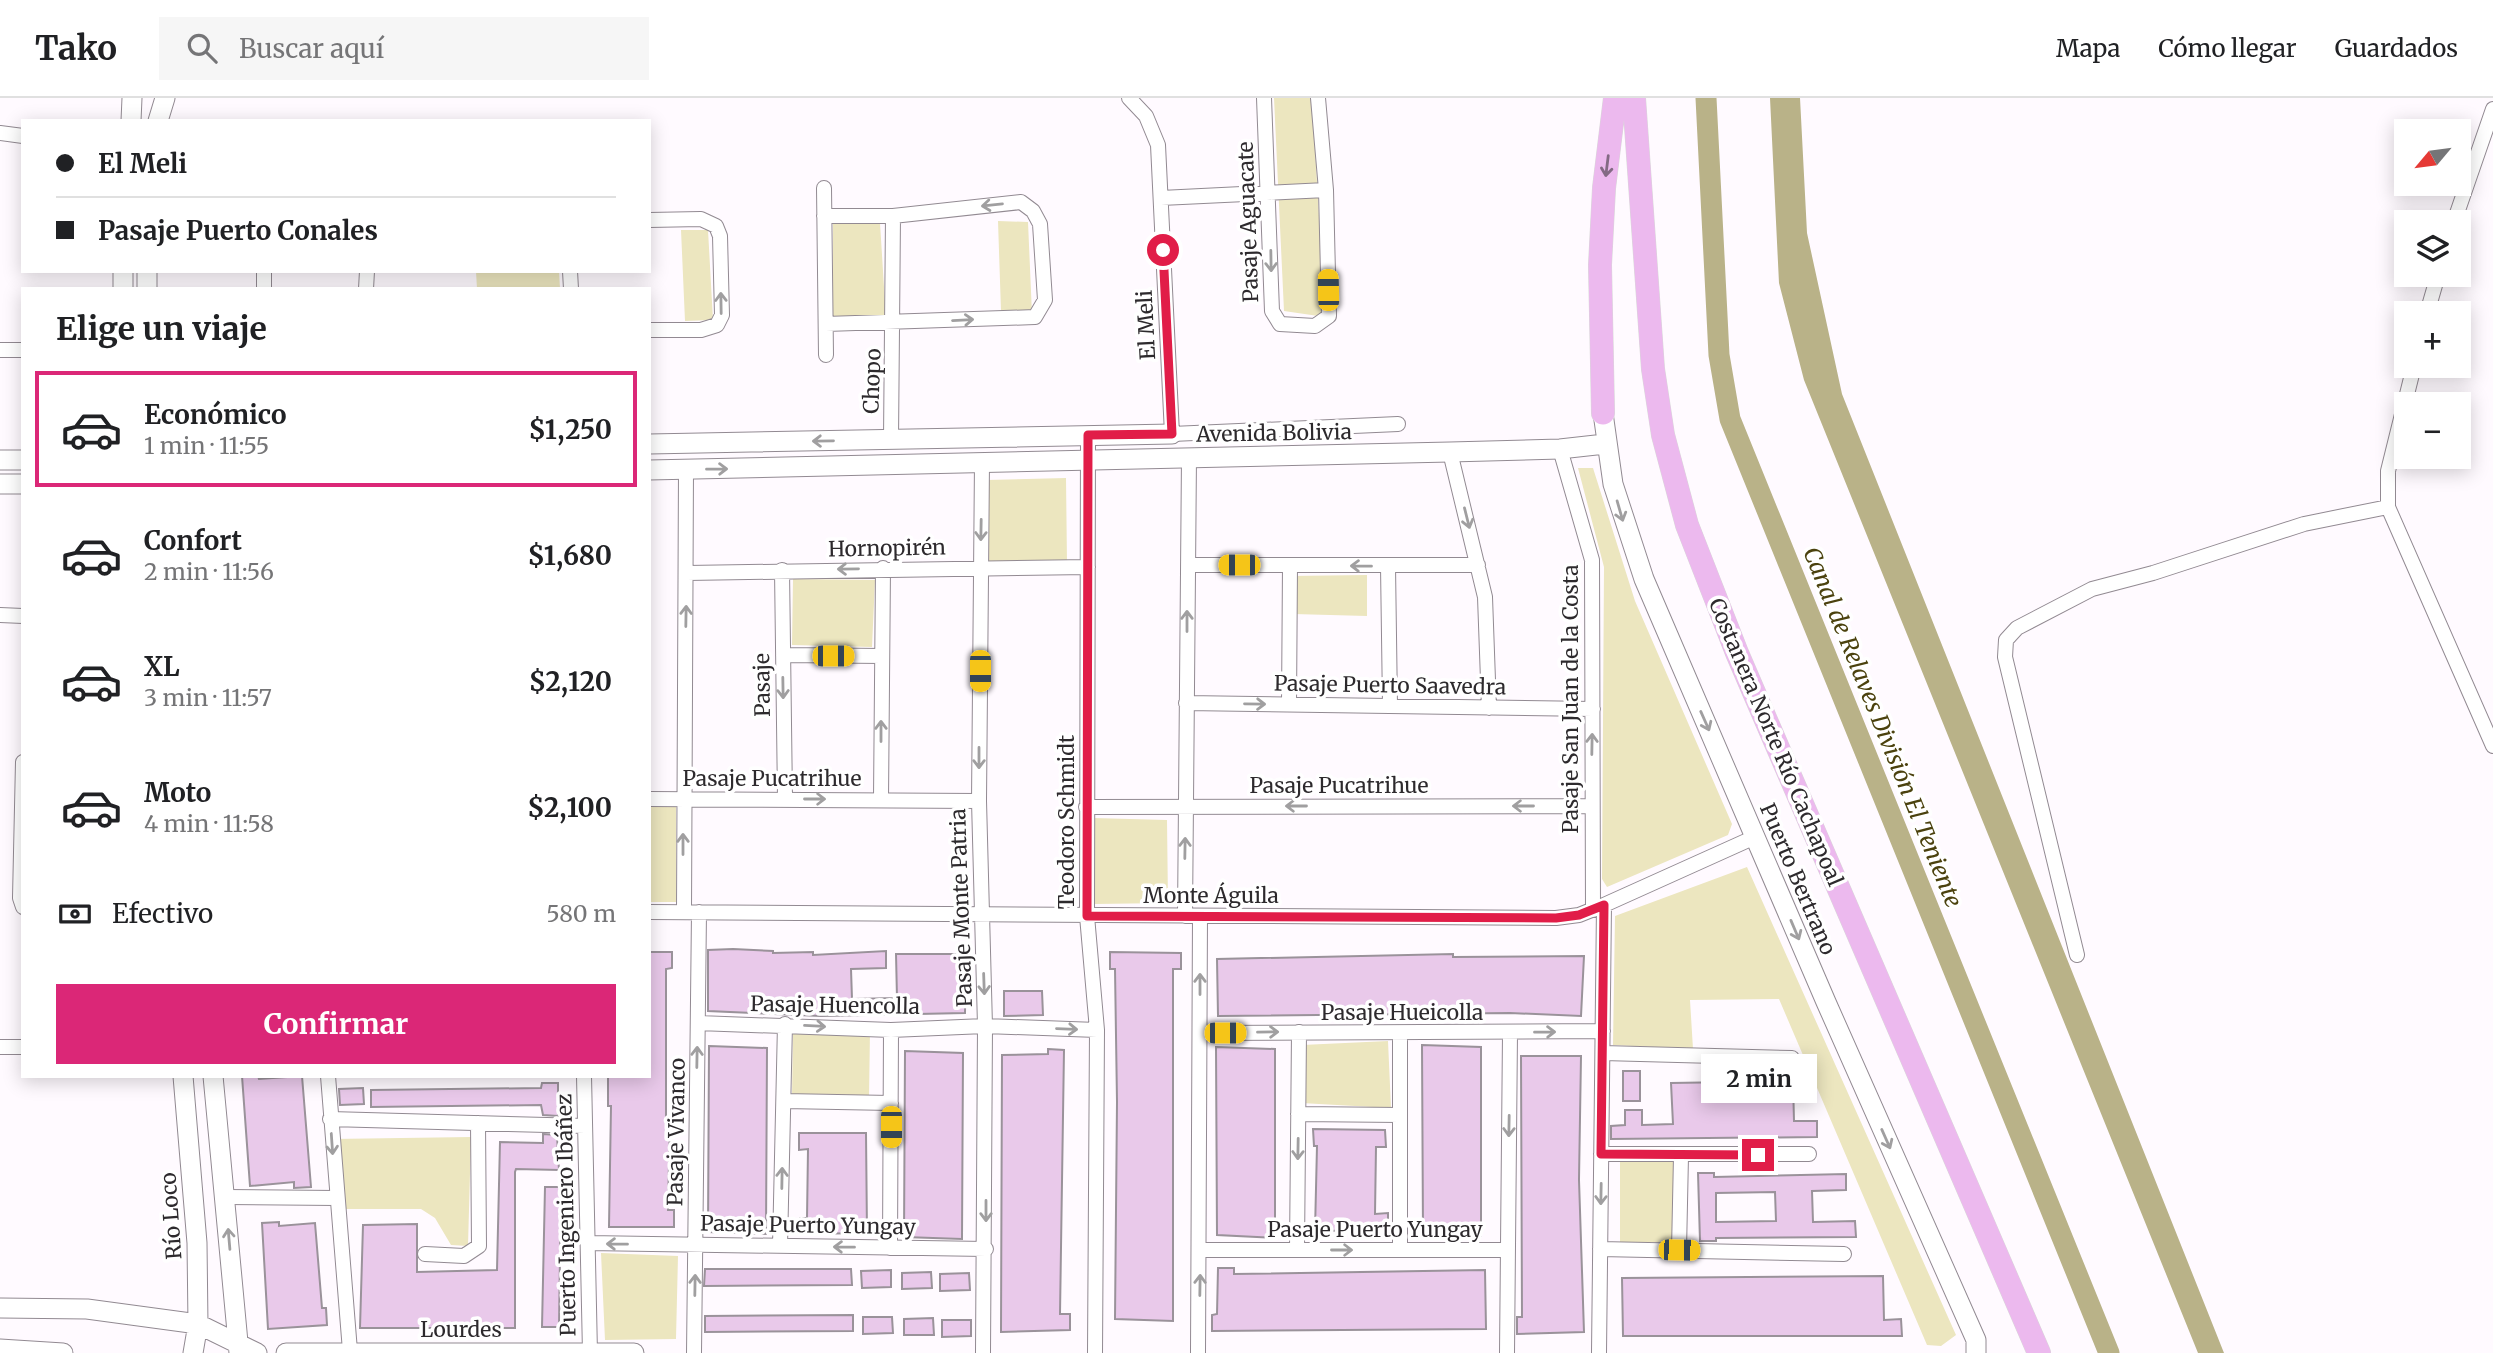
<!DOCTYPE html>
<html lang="es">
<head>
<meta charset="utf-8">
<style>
	:root { --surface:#fff; --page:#f6f6f6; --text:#202124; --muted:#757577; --line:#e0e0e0; --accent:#db2777 }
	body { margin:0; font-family:Merriweather,serif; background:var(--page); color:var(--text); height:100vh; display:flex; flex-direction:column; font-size:26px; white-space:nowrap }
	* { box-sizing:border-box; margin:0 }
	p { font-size:23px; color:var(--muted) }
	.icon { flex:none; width:38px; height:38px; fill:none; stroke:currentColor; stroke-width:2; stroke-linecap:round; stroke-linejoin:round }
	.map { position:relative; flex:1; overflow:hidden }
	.details { position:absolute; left:21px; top:189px; width:630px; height:791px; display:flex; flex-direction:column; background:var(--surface); border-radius:0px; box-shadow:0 4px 18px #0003 }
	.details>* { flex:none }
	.guide { position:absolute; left:21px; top:21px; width:630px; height:154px; border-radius:0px; box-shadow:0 4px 18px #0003; display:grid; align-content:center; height:154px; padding:0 35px; background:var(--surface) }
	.needle { width:46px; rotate:241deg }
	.buttons { position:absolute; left:2394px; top:21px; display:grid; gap:14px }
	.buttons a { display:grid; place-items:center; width:77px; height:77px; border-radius:0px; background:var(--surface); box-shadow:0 4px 18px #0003; font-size:35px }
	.end { position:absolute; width:32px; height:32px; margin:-16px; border:9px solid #e11d48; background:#fff; box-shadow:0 0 0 4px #fff }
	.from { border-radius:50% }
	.bubble { position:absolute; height:49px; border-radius:0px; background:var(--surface); box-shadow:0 4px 18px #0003; font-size:23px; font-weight:700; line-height:49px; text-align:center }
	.car { position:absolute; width:21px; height:42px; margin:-21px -10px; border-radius:9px; box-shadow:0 0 5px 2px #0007; background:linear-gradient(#f5c518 24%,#345 0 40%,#f5c518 0 76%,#345 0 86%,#f5c518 0) }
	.guide b { display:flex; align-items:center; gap:24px; height:66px; font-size:26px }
	.guide b+b { border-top:2px solid var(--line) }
	.guide i { width:18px; height:18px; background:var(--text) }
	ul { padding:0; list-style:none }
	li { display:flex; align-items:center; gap:21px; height:116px; margin:0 14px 10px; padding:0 21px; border:4px solid transparent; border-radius:0px }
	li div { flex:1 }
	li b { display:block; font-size:26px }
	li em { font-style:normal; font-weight:700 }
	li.active { border-color:var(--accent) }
	li>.icon { width:63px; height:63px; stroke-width:1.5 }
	h2 { padding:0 35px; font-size:32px; line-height:84px }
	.pay { display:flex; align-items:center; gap:18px; height:77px; padding:0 35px; font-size:26px }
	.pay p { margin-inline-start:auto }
	.primary-button { display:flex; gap:14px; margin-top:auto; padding:14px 35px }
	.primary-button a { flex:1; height:80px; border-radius:0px; background:var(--accent); color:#fff; font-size:28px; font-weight:700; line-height:80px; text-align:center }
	header { display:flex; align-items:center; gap:42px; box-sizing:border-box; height:98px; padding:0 35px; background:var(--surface); border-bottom:2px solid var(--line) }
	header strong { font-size:33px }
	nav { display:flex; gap:38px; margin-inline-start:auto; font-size:24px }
	.search { width:490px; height:63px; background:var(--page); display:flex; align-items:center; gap:18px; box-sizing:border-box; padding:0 24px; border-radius:0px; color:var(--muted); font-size:26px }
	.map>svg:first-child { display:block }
	.green { fill:#ece6bf }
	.water { fill:#b9b288 }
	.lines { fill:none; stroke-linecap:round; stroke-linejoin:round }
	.canal { stroke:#b9b288; stroke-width:21 }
	.building { fill:#e9c9ea; stroke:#9a929a; stroke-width:2; fill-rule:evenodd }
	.minor-casing { stroke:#928a92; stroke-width:16 }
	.tertiary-casing { stroke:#928a92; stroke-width:21 }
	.primary-casing { stroke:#d9d9d9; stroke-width:24 }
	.minor { stroke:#fff; stroke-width:14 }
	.tertiary { stroke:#fff; stroke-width:19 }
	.primary { stroke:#ecb9ee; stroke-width:23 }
	.oneway { stroke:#836a84 }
	.oneway2 { stroke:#a09fa0 }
	.route { stroke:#e11d48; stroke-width:9 }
	.labels { text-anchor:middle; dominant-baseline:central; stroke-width:7; stroke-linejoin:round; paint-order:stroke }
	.street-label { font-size:21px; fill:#2d2a2d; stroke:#fff }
	.water-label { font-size:23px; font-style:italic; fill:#4b420e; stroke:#fff }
</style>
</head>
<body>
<header>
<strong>Tako</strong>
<div class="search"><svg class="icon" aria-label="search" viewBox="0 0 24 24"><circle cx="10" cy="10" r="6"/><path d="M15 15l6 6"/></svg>Buscar aquí</div>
<nav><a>Mapa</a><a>Cómo llegar</a><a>Guardados</a></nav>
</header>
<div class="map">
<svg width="2493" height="1255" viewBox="0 0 2493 1255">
	<rect width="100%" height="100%" fill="#fffaff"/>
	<path class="green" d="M 1274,0 L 1312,0 L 1325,219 L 1284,213 Z
		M 998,123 L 1028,124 L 1032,216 L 1001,213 Z
		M 833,125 L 880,125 L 886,221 L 833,223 Z
		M 681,132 L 708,132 L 713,222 L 685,223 Z
		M 476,173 L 559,173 L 560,191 L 477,191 Z
		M 1578,370 L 1593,370 L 1635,503 L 1732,726 L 1728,737 L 1607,789 L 1602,781 L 1604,469 Z
		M 1066,380 L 1067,465 L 983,465 L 986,382 Z
		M 1367,477 L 1367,518 L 1293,516 L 1289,478 Z
		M 793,481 L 875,482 L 872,549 L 792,547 Z
		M 649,707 L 676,707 L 676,804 L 649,804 Z
		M 1093,720 L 1167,722 L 1168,805 L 1095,806 Z
		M 1747,769 L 1956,1237 L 1941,1248 L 1927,1247 L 1779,901 L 1690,902 L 1693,951 L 1613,947 L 1615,818 Z
		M 793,932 L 870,933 L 869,1000 L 792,998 Z
		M 1388,943 L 1391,1010 L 1301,1005 L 1302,947 Z
		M 471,1039 L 468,1148 L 451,1147 L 435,1120 L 421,1111 L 340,1111 L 332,1041 Z
		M 1620,1063 L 1674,1063 L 1675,1144 L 1620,1144 Z
		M 601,1155 L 678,1158 L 676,1241 L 605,1242 Z"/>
	<path class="water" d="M 1770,0 L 1800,0 L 1807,135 L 1842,296 L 2224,1255 L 2198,1255 L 1804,282 L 1779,185 Z"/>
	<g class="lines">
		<path class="canal" d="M 1706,0 L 1719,257 L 1730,321 L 2109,1255"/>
	</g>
	<path class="building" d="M 733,851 L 773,853 L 773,855 L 813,854 L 813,857 L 886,853 L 886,870 L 851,871 L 852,901 L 897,900 L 896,856 L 966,856 L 965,915 L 821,918 L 708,913 L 708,852 Z
		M 649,854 L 672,854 L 672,870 L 666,871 L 666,1020 L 670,1020 L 668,1112 L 674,1112 L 674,1129 L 609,1129 L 611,1008 L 608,1008 L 608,979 L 650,979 Z
		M 1110,854 L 1181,855 L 1181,871 L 1173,871 L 1173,1223 L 1115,1221 L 1117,1004 L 1115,871 L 1110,871 Z
		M 1453,856 L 1453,859 L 1584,858 L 1581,918 L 1510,915 L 1218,918 L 1217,861 Z
		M 1004,893 L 1042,893 L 1043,917 L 1004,918 Z
		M 1422,947 L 1481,949 L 1481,1138 L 1423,1136 Z
		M 709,948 L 767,950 L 766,1136 L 708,1134 Z
		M 1216,949 L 1275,951 L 1275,1140 L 1217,1137 Z
		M 1048,951 L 1064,952 L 1060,1216 L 1070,1216 L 1070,1232 L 1001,1234 L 1002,957 L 1048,956 Z
		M 905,953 L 963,955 L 962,1141 L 904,1139 Z
		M 1521,958 L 1581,958 L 1579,1082 L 1584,1234 L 1517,1236 L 1517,1219 L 1522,1219 Z
		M 1623,973 L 1640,973 L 1640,1003 L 1623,1003 Z
		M 242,978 L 258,978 L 259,981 L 302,978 L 311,1089 L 294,1090 L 294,1084 L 250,1088 Z
		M 1793,983 L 1794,1023 L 1817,1023 L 1817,1039 L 1611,1041 L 1611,1028 L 1625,1027 L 1625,1012 L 1642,1012 L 1642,1027 L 1673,1026 L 1671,985 Z
		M 542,985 L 558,985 L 558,1018 L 543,1017 L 541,1007 L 371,1009 L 371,992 L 541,990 Z
		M 363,990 L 364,1006 L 340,1007 L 339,991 Z
		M 1313,1031 L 1385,1032 L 1386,1049 L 1376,1049 L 1375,1116 L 1388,1115 L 1388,1132 L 1315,1133 L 1317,1048 L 1314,1048 Z
		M 799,1035 L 866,1035 L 867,1135 L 800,1136 L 800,1120 L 807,1120 L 808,1051 L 799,1052 Z
		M 543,1036 L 557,1037 L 559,1072 L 516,1071 L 515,1074 L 515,1230 L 360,1230 L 363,1127 L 417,1126 L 417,1174 L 497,1172 L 500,1044 L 543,1045 Z
		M 1698,1075 L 1714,1075 L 1714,1079 L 1846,1076 L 1846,1092 L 1812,1093 L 1813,1124 L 1855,1123 L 1856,1139 L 1716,1140 L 1716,1143 L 1700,1143 ZM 1775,1094 L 1776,1123 L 1716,1124 L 1716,1095 Z
		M 545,1089 L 561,1089 L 559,1229 L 542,1229 Z
		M 279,1124 L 279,1128 L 315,1125 L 322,1210 L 326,1210 L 327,1227 L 268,1231 L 262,1125 Z
		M 1218,1170 L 1234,1170 L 1234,1176 L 1485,1172 L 1486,1231 L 1212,1233 L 1212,1217 L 1217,1216 Z
		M 705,1171 L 851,1171 L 852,1187 L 704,1188 Z
		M 891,1172 L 891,1189 L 862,1190 L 861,1173 Z
		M 931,1174 L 932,1190 L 902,1191 L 902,1175 Z
		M 969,1175 L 970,1192 L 940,1193 L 940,1176 Z
		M 1883,1178 L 1884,1222 L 1901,1221 L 1902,1238 L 1623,1238 L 1622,1180 Z
		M 853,1217 L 853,1233 L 705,1234 L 705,1218 Z
		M 863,1219 L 892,1219 L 893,1235 L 863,1236 Z
		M 933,1220 L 934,1237 L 904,1237 L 904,1221 Z
		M 942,1222 L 971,1222 L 971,1238 L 942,1239 Z"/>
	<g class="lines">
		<defs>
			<path id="minor" d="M 1129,0 L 1146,18 L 1158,47 L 1172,336 L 1398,326
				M 1264,0 L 1272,213 L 1280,226 L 1315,228 L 1329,218 L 1326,92 L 1318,0
				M 0,35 L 23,38
				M 824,90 L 826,257
				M 1161,100 L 1326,92
				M 824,118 L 893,118 L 1021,104 L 1033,113 L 1040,126 L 1045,202 L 1035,219 L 826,226
				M 649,122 L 701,121 L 716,128 L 720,138 L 722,217 L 717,227 L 701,232 L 649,232
				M 2454,124 L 2493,11
				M 264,173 L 264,191
				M 570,173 L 571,191
				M 366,191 L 367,173
				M 2427,215 L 2438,177
				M 0,252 L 23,252
				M 2414,268 L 2388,373 L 2388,409 L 2493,648
				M 1088,337 L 1087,818 L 1097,932 L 1095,1255
				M 891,342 L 893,118
				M 1560,351 L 1592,462 L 1593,812
				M 1450,354 L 1485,499 L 1489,610
				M 982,364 L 979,703 L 985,928 L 983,1255
				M 1188,467 L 1478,467
				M 1388,468 L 1390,608
				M 782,472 L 785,701
				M 687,475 L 1088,469
				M 0,517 L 23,518
				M 783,557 L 882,558
				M 1186,605 L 1593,611
				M 1289,606 L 1290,467
				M 23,664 L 20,800 L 23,809
				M 649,701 L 979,703
				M 881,701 L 883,470
				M 1086,709 L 1591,708
				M 649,814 L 1556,820 L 1579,817 L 1604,807 L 1755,739
				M 684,814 L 686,371
				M 1185,818 L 1189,359
				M 2077,857 L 2005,559 L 2006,542 L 2017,530 L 2092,491 L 2153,475 L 2304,426 L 2388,409
				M 698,925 L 891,932 L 985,928 L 1097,932
				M 1200,935 L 1603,933
				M 1400,936 L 1400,1152
				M 0,949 L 23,949
				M 1603,955 L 1792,960
				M 328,978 L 350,1253
				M 584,978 L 590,1255
				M 784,1003 L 891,1005
				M 1298,1016 L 1400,1017
				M 330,1021 L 585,1028
				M 1601,1056 L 1809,1056
				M 226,1099 L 336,1100
				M 588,1145 L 986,1151
				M 780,1148 L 785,926
				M 890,1150 L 891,932
				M 1297,1151 L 1299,934
				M 1600,1151 L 1844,1156
				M 1200,1152 L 1507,1152
				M 1679,1152 L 1681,1058
				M 425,1156 L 464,1158 L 479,1148 L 478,1025
				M 694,1255 L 699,814
				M 1198,1255 L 1200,818
				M 1507,1255 L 1510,935
				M 1599,1255 L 1604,807"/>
			<path id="tertiary" d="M 131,23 L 132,0
				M 158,23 L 165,0
				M 123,173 L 123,191
				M 147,191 L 147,173
				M 1603,315 L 1613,386 L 1644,481 L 1826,904 L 1976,1242 L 1976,1255
				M 649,346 L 1172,336
				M 0,362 L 23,362
				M 649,372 L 1450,354 L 1560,351 L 1605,346
				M 0,386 L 23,386
				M 183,978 L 197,1145 L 198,1226 L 193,1255
				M 213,978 L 239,1255
				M 0,1210 L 87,1211 L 198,1226 L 257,1255
				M 0,1251 L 63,1255
				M 286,1255 L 634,1255"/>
			<path id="primary" d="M 1634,0 L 1653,271 L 1663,337 L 1687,427 L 1737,555 L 2039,1255
				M 1603,315 L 1600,167 L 1604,90 L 1615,0"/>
		</defs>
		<use href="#minor" class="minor-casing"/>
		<use href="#tertiary" class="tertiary-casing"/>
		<use href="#primary" class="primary-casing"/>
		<use href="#minor" class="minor"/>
		<use href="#tertiary" class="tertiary"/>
		<use href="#primary" class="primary"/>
	</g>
	<defs><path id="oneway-shaft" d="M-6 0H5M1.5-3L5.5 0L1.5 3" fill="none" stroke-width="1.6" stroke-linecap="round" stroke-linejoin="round" transform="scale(1.75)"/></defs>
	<use class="oneway" href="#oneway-shaft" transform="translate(1607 68) rotate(97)"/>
	<g class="oneway2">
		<use href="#oneway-shaft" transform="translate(992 107) rotate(174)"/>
		<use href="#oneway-shaft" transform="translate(1271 163) rotate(89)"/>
		<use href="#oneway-shaft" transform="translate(721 205) rotate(-91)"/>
		<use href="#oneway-shaft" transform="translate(963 222) rotate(-3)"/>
		<use href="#oneway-shaft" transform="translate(823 343) rotate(179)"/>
		<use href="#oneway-shaft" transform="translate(717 371) rotate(-1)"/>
		<use href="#oneway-shaft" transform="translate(1620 413) rotate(74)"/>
		<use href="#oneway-shaft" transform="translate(1467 420) rotate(76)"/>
		<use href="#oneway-shaft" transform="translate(981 432) rotate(91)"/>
		<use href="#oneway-shaft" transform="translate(1361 468) rotate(-179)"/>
		<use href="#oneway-shaft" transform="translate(848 471) rotate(179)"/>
		<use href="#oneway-shaft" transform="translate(686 518) rotate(-89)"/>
		<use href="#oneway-shaft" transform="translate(1187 523) rotate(-90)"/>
		<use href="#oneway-shaft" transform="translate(783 590) rotate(89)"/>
		<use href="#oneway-shaft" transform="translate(1255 606) rotate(1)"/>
		<use href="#oneway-shaft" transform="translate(1705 623) rotate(66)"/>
		<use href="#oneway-shaft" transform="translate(881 633) rotate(-90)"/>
		<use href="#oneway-shaft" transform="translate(1592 646) rotate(-89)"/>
		<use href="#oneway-shaft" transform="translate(979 660) rotate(90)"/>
		<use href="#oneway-shaft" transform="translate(815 701)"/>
		<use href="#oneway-shaft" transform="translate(1296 708) rotate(180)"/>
		<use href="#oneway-shaft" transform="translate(1523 708) rotate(180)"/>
		<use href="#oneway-shaft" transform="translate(683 746) rotate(-90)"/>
		<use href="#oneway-shaft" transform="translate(1185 750) rotate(-89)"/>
		<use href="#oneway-shaft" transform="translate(1795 832) rotate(67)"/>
		<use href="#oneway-shaft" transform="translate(984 886) rotate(88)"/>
		<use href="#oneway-shaft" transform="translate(1200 886) rotate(-90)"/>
		<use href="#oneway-shaft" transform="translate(815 928) rotate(3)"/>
		<use href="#oneway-shaft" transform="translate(1067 931) rotate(2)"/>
		<use href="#oneway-shaft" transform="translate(1268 934) rotate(-1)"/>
		<use href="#oneway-shaft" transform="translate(1545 934) rotate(-1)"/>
		<use href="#oneway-shaft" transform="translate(697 959) rotate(-89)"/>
		<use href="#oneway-shaft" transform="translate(1509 1028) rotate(91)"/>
		<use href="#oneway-shaft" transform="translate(1886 1041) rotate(66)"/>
		<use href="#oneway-shaft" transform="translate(332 1046) rotate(86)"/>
		<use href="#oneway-shaft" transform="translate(1298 1051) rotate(91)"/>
		<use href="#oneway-shaft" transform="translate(782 1080) rotate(-89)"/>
		<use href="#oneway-shaft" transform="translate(1601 1096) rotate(91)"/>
		<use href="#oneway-shaft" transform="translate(986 1113) rotate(90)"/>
		<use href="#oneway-shaft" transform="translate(229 1141) rotate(-95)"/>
		<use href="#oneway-shaft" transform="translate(617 1146) rotate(-179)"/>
		<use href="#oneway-shaft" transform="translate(844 1149) rotate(-179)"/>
		<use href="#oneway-shaft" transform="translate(1342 1152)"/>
		<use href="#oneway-shaft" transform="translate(695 1187) rotate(-89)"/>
		<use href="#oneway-shaft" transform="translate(1200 1187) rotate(-89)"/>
	</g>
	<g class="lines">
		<path class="route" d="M 1163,152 L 1172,336 L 1088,337 L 1087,818 L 1556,820 L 1579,817 L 1604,807 L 1601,1056 L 1758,1057"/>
	</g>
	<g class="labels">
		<g class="street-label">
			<text transform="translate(1248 124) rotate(-92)">Pasaje Aguacate</text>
			<text transform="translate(1146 227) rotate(-93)">El Meli</text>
			<text transform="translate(872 283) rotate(-88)">Chopo</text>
			<text transform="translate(1274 335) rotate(-1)">Avenida Bolivia</text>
			<text transform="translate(887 450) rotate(-1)">Hornopirén</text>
			<text transform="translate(762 587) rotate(-91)">Pasaje</text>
			<text transform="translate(1390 587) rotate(1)">Pasaje Puerto Saavedra</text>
			<text transform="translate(1570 601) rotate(-90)">Pasaje San Juan de la Costa</text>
			<text transform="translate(1776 644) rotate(67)">Costanera Norte Río Cachapoal</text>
			<text x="772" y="680">Pasaje Pucatrihue</text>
			<text x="1339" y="687">Pasaje Pucatrihue</text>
			<text transform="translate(1066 724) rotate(-90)">Teodoro Schmidt</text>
			<text transform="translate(1798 781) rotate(67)">Puerto Bertrano</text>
			<text x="1211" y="797">Monte Águila</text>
			<text transform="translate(961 810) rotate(-92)">Pasaje Monte Patria</text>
			<text transform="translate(835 907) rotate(1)">Pasaje Huencolla</text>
			<text x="1402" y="914">Pasaje Hueicolla</text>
			<text transform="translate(676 1034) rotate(-89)">Pasaje Vivanco</text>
			<text transform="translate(566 1117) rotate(-91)">Puerto Ingeniero Ibáñez</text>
			<text transform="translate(171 1118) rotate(-94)">Río Loco</text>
			<text transform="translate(808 1127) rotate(1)">Pasaje Puerto Yungay</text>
			<text x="1375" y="1131">Pasaje Puerto Yungay</text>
			<text x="461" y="1231">Lourdes</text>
		</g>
		<g class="water-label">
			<text transform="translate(1883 629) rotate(68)">Canal de Relaves División El Teniente</text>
		</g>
	</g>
</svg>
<div class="buttons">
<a><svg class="needle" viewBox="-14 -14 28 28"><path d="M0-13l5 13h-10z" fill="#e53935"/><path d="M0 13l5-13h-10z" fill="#757577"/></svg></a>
<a><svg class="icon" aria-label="layers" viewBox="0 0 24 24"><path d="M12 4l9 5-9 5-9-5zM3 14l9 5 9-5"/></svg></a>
<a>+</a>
<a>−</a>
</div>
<i class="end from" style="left:1163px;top:152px"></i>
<i class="end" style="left:1758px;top:1057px"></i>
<div class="bubble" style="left:1701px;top:956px;width:116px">2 min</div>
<i class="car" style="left:1328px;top:192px;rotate:359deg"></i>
<i class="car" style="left:1239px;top:467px;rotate:270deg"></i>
<i class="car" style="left:833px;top:558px;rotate:90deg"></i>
<i class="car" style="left:980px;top:573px;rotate:180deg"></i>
<i class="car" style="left:1225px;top:935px;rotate:90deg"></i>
<i class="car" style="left:891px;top:1029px;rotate:180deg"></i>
<i class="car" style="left:1679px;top:1152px;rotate:91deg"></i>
<div class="guide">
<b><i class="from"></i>El Meli</b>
<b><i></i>Pasaje Puerto Conales</b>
</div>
<section class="details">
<h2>Elige un viaje</h2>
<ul>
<li class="active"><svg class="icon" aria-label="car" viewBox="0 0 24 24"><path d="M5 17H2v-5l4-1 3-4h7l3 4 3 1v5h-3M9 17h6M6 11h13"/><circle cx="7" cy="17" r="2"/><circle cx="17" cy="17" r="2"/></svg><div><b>Económico</b><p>1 min · 11:55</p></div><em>$1,250</em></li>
<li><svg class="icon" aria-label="car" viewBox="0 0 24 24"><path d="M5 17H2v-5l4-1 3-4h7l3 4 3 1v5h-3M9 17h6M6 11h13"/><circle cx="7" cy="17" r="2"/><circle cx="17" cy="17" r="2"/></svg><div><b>Confort</b><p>2 min · 11:56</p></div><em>$1,680</em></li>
<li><svg class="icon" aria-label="car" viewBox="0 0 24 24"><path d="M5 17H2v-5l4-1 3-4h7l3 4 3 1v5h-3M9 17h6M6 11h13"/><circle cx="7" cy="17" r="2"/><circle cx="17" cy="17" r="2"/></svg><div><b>XL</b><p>3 min · 11:57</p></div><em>$2,120</em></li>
<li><svg class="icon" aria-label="car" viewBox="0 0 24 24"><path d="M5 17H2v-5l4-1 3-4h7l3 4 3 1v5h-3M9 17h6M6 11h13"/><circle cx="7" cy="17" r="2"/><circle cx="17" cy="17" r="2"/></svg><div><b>Moto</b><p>4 min · 11:58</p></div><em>$2,100</em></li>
</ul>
<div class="pay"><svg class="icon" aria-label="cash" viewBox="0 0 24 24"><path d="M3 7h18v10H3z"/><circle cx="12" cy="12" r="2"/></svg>Efectivo<p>580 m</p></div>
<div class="primary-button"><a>Confirmar</a></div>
</section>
</div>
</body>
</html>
